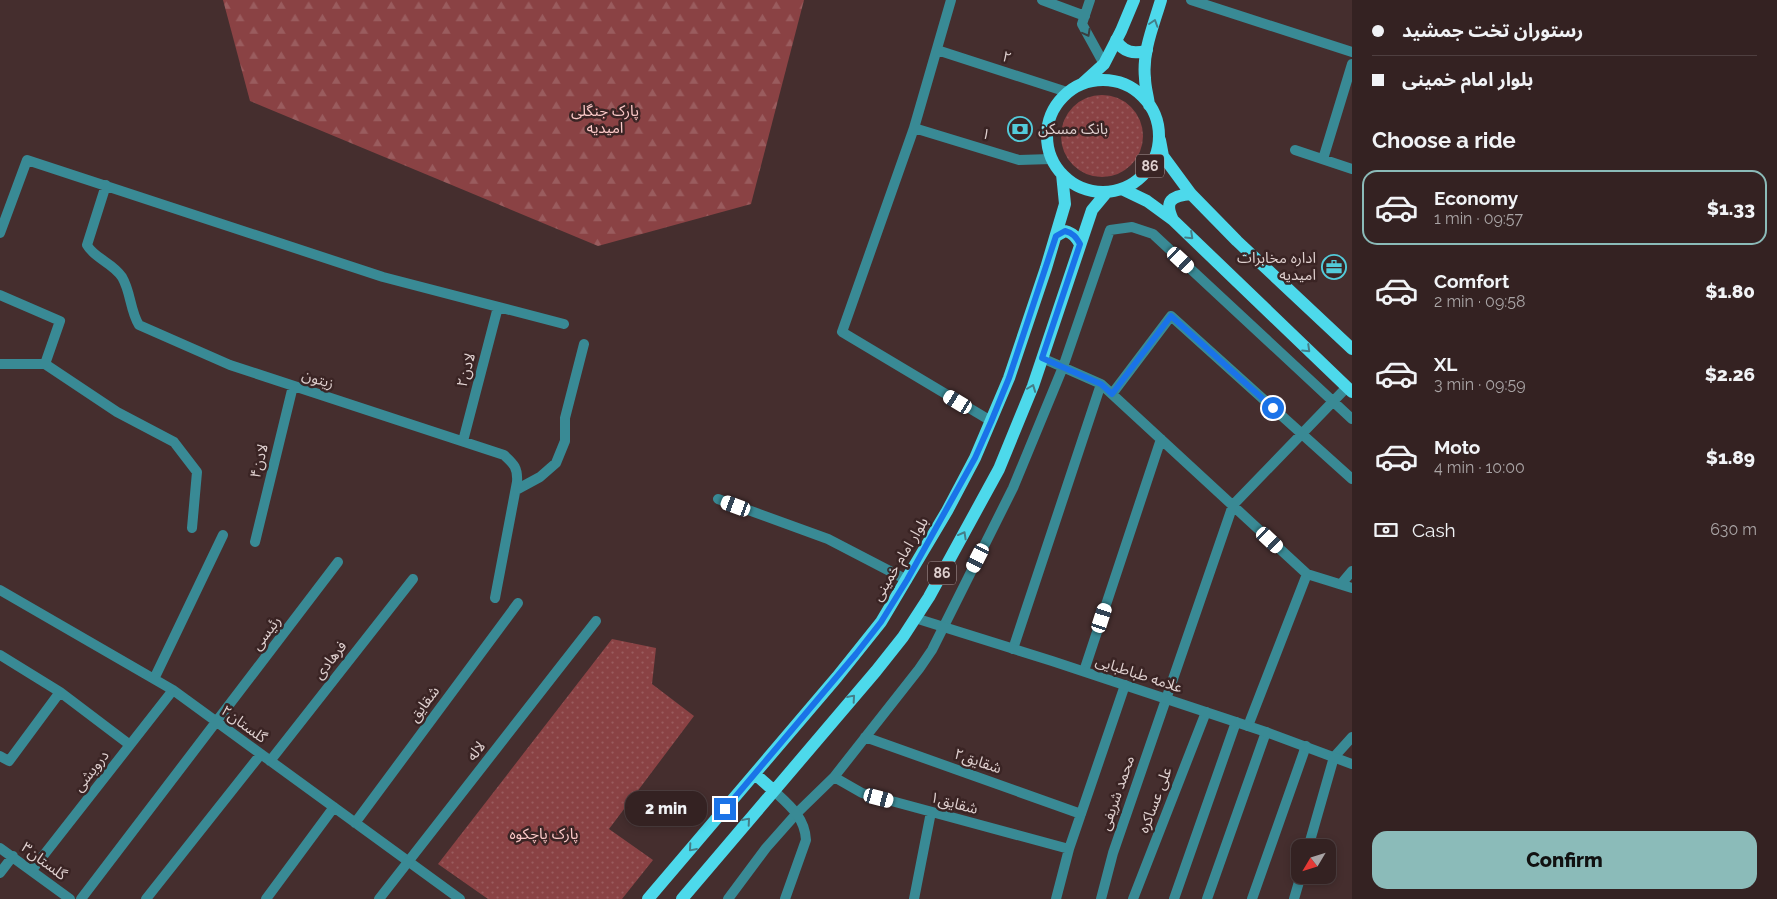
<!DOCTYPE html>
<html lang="en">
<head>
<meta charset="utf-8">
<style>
	:root { --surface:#342222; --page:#3c2a2a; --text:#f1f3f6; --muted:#a9a4a5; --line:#4e3f40; --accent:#8bbbb9 }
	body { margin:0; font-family:Raleway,"Noto Sans Arabic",sans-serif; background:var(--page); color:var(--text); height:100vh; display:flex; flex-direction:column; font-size:19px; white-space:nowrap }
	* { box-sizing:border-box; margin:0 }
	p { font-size:16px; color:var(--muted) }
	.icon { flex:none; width:28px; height:28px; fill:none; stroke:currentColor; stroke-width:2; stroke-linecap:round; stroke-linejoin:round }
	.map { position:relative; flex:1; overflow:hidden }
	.side { display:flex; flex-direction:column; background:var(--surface); width:425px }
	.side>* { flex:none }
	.banner { display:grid; align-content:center; height:110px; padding:0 20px; background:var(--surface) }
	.needle { width:32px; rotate:232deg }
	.buttons { position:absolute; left:1291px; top:839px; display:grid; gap:10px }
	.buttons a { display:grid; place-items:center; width:45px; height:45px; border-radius:10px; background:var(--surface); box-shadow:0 2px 8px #0003,0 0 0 1px var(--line); font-size:25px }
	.end { position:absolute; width:22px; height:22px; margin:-11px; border:6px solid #1a73e8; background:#fff; box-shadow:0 0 0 2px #fff }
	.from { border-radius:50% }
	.bubble { position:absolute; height:35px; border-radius:15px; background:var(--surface); box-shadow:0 2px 8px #0003,0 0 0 1px var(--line); font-size:16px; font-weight:800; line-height:35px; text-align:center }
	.car { position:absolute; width:15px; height:30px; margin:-15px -8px; border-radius:6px; box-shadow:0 0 4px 1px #0007; background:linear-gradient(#fff 24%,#345 0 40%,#fff 0 76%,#345 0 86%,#fff 0) }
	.banner b { display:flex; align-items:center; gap:18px; height:48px; font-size:19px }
	.banner b+b { border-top:1px solid var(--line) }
	.banner i { width:12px; height:12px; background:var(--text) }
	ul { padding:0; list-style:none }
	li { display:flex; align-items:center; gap:15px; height:75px; margin:0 10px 8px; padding:0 10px; border:2px solid transparent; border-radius:15px }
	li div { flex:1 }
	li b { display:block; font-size:19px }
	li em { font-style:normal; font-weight:800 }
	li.on { border-color:var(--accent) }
	li>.icon { width:45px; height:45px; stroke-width:1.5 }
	h2 { padding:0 20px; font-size:22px; line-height:60px }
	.pay { display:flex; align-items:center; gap:12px; height:55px; padding:0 20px; font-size:19px }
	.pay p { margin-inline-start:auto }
	.primary-button { display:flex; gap:10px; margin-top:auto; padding:10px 20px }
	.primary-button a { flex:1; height:58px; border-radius:15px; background:var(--accent); color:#111; font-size:20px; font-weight:800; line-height:58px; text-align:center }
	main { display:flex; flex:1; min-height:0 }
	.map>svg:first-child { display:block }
	.grass { fill:url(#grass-dots) }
	.forest { fill:url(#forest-firs) }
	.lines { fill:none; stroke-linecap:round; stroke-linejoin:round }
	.minor { stroke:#398a95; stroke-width:10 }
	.tertiary { stroke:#398a95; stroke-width:10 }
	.primary { stroke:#4dd9eb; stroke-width:12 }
	.oneway { stroke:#447e88 }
	.oneway2 { stroke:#3a3e40 }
	.route { stroke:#1a73e8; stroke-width:6 }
	.labels { text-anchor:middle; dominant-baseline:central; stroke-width:5; stroke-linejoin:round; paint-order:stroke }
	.shield { fill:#3a2424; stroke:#ae9c9c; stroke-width:1 }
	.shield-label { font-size:14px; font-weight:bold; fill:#dfd0cf }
	.street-label { font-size:15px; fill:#dfd0cf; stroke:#3a2424 }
	.park-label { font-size:15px; fill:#fcc9c8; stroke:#3a2424 }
	.poi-label { font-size:15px; fill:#dfd0cf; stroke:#3a2424; text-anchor:start }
</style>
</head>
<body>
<main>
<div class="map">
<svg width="1352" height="899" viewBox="0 0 1352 899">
	<defs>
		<pattern id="grass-dots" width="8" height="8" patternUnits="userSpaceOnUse" patternTransform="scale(1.25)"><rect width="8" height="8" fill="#8a4244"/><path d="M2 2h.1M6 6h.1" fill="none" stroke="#9a5c5e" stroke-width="1.8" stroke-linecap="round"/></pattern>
		<pattern id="forest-firs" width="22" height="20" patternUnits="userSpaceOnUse" patternTransform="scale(1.25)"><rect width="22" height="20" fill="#8a4244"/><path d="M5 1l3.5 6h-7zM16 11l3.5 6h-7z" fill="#9a5c5e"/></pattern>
	</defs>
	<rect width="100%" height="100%" fill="#452e2e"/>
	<path class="grass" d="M1061 136a41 41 0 1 1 82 0a41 41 0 1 1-82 0Z
		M 612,639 L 656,648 L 652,684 L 694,716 L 609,829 L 653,860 L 622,899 L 488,899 L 438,864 Z"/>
	<path class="forest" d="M 223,0 L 804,0 L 751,204 L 598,246 L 250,101 Z"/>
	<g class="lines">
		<path class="minor" d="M 951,0 L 914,128 L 842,332 L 991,421
			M 1042,0 L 1085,16
			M 1090,0 L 1082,24 L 1104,64
			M 1191,0 L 1352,52
			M 937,50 L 1067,92
			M 914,128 L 1019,160 L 1051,159
			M 1295,150 L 1352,169
			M 1323,159 L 1352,64
			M 106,185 L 87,245 C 94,258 113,263 122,277 C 131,292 130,311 139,325 L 230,365 L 504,455 C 514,464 518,468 517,482 L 495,598
			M 0,233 L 27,160 L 383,277 L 564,324
			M 0,295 L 60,321 L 45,364
			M 1042,358 L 1101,384 L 1307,574 L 1352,588
			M 0,364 L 45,364 L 117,412 L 174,442 L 197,472 L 192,528
			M 1112,394 L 1171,316 L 1352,479
			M 463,441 L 498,307
			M 516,490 L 540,477 L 556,463 L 565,441 L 565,418 L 584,344
			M 718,499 L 828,539 L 907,580
			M 255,542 L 293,386
			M 1341,584 L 1352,571
			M 0,590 L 173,690 L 460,899
			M 1013,649 L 1101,384
			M 0,655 L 60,692
			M 1084,671 L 1161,439
			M 154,679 L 223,535
			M 1248,726 L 1307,574
			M 865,737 L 1081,814
			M 0,756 L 9,761 L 60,692 L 130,745
			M 270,761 L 413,579
			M 834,777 L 862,793 L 1069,849
			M 355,823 L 518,603
			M 0,848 L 70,899
			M 1308,848 L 1334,757 L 1352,737
			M 32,870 L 173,690
			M 0,873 L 13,856
			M 81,899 L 338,562
			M 146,899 L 261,754
			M 266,899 L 334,807
			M 728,899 L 766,848 L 797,813 L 834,777 L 919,669 L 932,650 L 1013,488 L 1063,367 L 1110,230 L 1132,227 L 1153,234 L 1352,419
			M 914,899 L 931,812
			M 1056,899 L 1069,849 L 1125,685
			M 1101,899 L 1113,853 L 1233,505 L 1347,387
			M 1133,899 L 1206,712
			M 1174,899 L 1236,722
			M 1207,899 L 1266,732
			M 1252,899 L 1306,746
			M 1294,899 L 1301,875"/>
		<path class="tertiary" d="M 915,618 L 1052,661 L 1266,732 L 1352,764
			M 773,790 C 789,805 805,817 806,840 L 785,899
			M 379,899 L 596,621"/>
		<path class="primary" d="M 1116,40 C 1123,52 1134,55 1147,50
			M1047 136a56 56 0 1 1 112 0a56 56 0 1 1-112 0Z
			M 1083,83 L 1104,64 L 1121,31 L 1134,0
			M 1149,105 C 1148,96 1145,87 1145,78 C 1142,52 1154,24 1161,0
			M 1160,140 L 1163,156 L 1191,194 L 1237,241 L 1352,349
			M 1122,189 L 1147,201 L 1173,220 L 1352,392
			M 1173,220 C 1164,201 1171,196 1191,194
			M 1056,236 L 1065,231 C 1073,233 1076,237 1080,244
			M 755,774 L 773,790
			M 648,899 L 837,677 L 881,622 L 947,511 L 975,458 L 1009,378 L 1046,268 L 1065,204 L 1062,174
			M 682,899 L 876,671 L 903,637 L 929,597 L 999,469 L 1033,386 L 1092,210 L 1107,192"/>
	</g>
	<defs><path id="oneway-chevron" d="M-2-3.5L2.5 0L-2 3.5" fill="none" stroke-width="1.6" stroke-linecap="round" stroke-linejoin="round" transform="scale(1.25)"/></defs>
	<g class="oneway">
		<use href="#oneway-chevron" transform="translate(1154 23) rotate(-72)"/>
		<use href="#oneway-chevron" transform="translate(1190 236) rotate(43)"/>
		<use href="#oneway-chevron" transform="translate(1307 349) rotate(44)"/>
		<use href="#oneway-chevron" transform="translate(1032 388) rotate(-69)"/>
		<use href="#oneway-chevron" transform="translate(963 535) rotate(-61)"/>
		<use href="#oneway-chevron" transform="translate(852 698) rotate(-49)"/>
		<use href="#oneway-chevron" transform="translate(747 821) rotate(-49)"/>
		<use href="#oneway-chevron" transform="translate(692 848) rotate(131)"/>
	</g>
	<use class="oneway2" href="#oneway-chevron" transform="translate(1087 33) rotate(62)"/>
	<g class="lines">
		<path class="route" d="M 725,809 L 856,654 L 881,622 L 907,580 L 975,458 L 991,422 L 1009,378 L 1056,236 L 1065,231 C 1073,233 1076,237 1080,244 L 1042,358 L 1101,384 L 1112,394 L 1171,316 L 1273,408"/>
	</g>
	<defs>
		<symbol id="bank-ring" viewBox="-11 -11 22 22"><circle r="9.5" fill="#3a2424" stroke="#53cbda" stroke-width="1.5"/><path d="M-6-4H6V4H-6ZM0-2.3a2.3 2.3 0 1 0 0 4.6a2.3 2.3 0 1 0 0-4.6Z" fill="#53cbda"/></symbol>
		<symbol id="office-ring" viewBox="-11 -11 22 22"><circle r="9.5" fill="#3a2424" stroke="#53cbda" stroke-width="1.5"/><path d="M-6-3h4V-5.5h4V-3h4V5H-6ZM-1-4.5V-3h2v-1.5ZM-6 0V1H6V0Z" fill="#53cbda"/></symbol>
	</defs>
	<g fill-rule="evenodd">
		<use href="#bank-ring" x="1006" y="115" width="28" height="28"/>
		<use href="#office-ring" x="1320" y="253" width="28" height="28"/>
	</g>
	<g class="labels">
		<g class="shield">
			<rect x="1136" y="154.5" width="28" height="23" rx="4"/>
			<rect x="928" y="561.5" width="28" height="23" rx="4"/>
		</g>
		<g class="shield-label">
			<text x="1150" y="166">86</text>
			<text x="942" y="573">86</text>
		</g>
		<g class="street-label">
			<text transform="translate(1007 57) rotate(18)">۲</text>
			<text transform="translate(986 134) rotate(17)">۱</text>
			<text transform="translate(466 370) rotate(-75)">لادن۲</text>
			<text transform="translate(318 379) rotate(18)">زیتون</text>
			<text transform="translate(259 461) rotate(-76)">لادن۴</text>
			<text transform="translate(900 559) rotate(-59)">بلوار امام خمینی</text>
			<text transform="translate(266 633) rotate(-53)">رئیسی</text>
			<text transform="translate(330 660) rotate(-52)">فرهادی</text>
			<text transform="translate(1139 674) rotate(18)">علامه طباطبایی</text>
			<text transform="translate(424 704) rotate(-53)">شقایق</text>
			<text transform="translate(244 724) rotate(36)">گلستان۲</text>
			<text transform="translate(476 751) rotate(-52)">لاله</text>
			<text transform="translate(978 761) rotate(19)">شقایق۲</text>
			<text transform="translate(91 771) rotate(-52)">درویشی</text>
			<text transform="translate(1117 793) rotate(-71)">محمد شریفی</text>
			<text transform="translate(1155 800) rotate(-69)">علی عساکره</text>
			<text transform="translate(954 803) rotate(15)">شقایق۱</text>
			<text transform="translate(44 861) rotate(37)">گلستان۳</text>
		</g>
		<g class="park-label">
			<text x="605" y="111">پارک جنگلی<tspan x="605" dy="17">امیدیه</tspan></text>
			<text x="544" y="834">پارک پاچکوه</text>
		</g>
		<g class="poi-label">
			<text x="1038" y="129">بانک مسکن</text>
			<text x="1316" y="258" text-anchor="end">اداره مخابرات<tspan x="1316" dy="17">امیدیه</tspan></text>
		</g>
	</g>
</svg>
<div class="buttons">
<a><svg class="needle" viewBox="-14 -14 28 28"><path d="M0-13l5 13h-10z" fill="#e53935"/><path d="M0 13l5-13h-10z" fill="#a9a4a5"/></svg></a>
</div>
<i class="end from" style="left:1273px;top:408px"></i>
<i class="end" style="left:725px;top:809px"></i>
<div class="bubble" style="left:625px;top:791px;width:82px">2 min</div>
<i class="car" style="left:1181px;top:260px;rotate:133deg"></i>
<i class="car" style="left:958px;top:402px;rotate:301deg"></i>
<i class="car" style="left:736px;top:506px;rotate:290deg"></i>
<i class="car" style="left:1270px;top:540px;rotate:133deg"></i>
<i class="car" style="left:978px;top:558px;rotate:207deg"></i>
<i class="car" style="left:1102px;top:618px;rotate:18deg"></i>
<i class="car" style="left:879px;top:798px;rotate:105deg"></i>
</div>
<section class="side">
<div class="banner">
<b><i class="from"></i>رستوران تخت جمشید</b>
<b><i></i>بلوار امام خمینی</b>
</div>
<h2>Choose a ride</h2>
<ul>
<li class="on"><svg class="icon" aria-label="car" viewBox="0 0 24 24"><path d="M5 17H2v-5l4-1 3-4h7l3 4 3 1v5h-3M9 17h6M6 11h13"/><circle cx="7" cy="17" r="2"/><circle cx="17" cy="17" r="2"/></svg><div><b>Economy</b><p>1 min · 09:57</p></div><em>$1.33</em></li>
<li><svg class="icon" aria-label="car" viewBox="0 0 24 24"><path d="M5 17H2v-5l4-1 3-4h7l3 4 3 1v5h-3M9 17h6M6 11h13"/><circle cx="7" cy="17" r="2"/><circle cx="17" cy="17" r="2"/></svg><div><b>Comfort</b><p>2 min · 09:58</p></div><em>$1.80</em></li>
<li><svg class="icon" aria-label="car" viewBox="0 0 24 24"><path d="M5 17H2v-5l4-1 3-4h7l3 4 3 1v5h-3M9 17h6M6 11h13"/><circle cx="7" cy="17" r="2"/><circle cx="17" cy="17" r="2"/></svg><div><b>XL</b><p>3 min · 09:59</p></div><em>$2.26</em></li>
<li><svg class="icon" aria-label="car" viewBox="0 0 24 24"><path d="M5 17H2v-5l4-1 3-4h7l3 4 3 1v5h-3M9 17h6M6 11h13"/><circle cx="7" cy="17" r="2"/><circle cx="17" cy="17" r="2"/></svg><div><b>Moto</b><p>4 min · 10:00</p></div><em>$1.89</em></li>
</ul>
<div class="pay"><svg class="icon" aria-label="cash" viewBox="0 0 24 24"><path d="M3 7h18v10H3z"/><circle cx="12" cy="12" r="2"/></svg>Cash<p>630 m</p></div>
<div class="primary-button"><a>Confirm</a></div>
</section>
</main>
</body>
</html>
